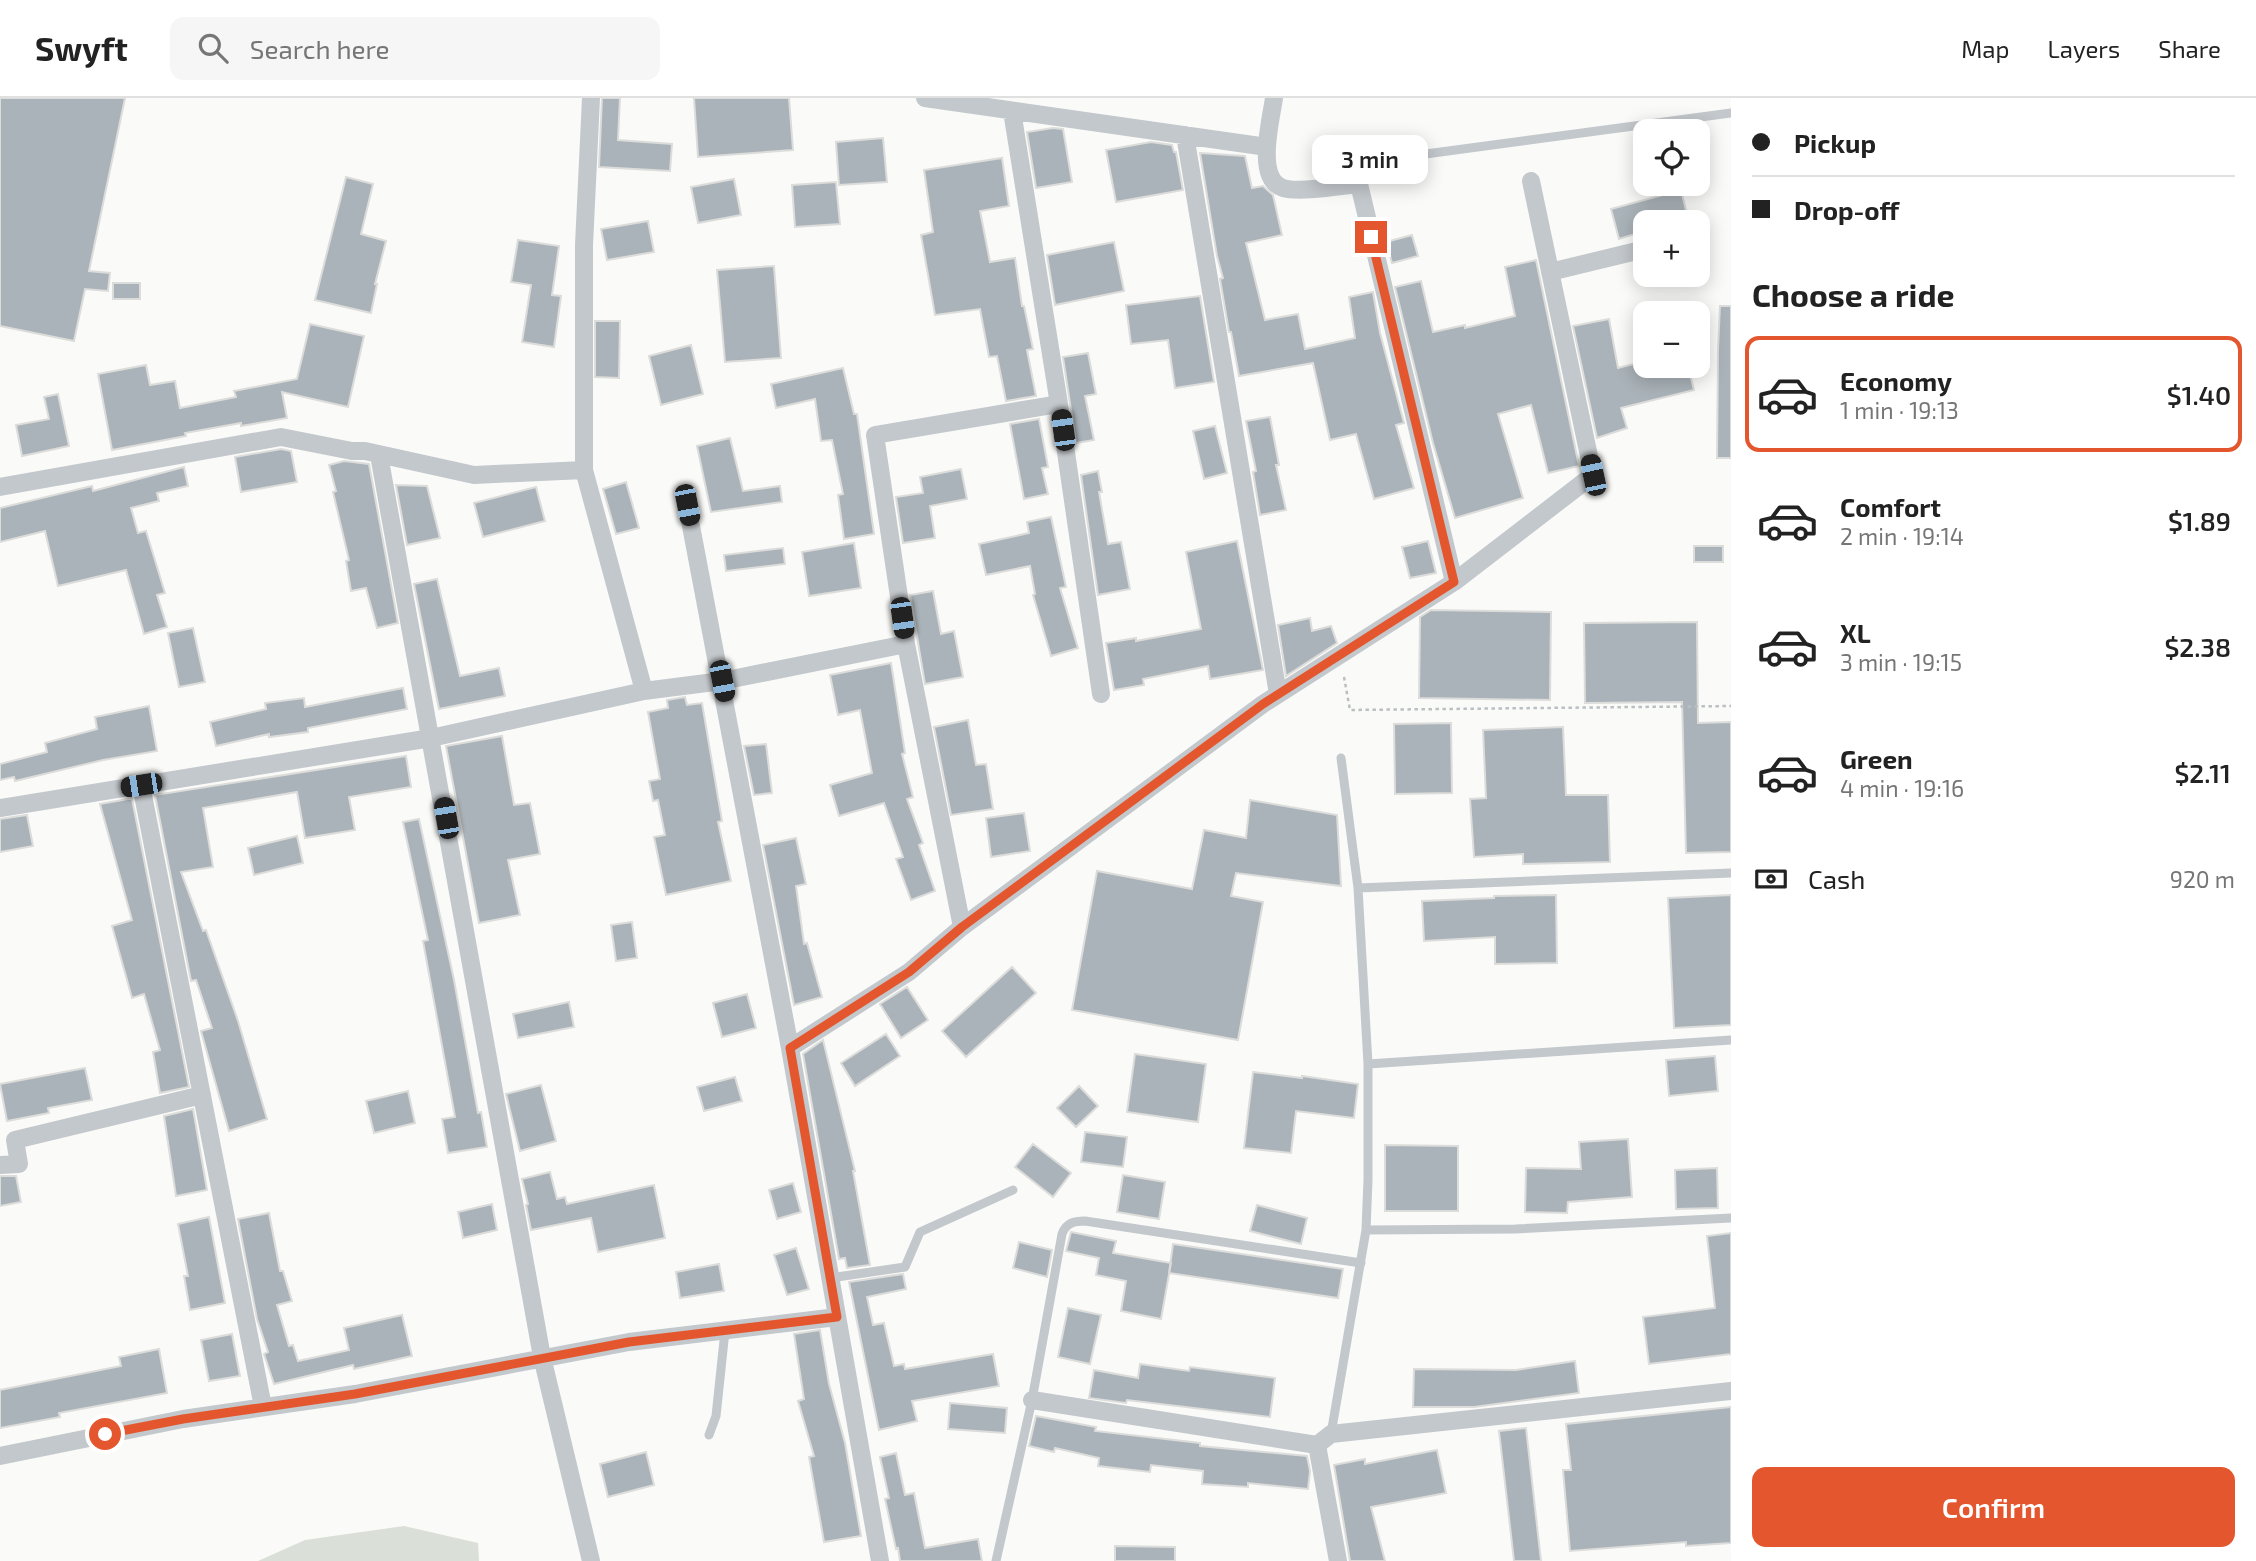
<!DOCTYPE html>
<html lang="en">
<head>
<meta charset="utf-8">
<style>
	:root { --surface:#fff; --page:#f6f6f6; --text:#222; --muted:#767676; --line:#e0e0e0; --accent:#e4572e }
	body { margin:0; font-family:"Exo 2",sans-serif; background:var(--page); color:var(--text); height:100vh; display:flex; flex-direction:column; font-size:26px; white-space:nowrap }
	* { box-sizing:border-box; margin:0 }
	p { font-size:23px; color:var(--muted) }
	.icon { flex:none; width:38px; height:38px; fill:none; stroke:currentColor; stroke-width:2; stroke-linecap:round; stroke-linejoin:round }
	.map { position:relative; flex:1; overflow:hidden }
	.sheet { display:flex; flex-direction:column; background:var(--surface); width:525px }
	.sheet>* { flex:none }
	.guide { display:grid; align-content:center; height:154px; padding:0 21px; background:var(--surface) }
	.fabs { position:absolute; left:1633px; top:21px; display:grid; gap:14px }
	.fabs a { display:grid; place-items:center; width:77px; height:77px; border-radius:14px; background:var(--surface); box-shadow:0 4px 18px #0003; font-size:35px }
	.end { position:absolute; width:32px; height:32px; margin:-16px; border:9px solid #e4572e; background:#fff; box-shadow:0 0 0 4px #fff }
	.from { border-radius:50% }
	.bubble { position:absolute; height:49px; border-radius:14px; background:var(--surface); box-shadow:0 4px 18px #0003; font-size:23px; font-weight:600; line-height:49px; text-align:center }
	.car { position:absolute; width:21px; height:42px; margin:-21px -10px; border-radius:9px; box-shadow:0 0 5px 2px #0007; background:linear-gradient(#222 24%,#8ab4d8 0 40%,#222 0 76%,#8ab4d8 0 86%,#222 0) }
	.guide b { display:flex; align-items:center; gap:24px; height:66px; font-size:26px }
	.guide b+b { border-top:2px solid var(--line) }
	.guide i { width:18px; height:18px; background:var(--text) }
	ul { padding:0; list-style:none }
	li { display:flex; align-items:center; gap:21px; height:116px; margin:0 14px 10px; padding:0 7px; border:4px solid transparent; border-radius:14px }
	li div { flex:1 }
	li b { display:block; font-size:26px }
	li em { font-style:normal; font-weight:600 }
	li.current { border-color:var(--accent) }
	li>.icon { width:63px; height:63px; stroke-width:1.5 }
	h2 { padding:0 21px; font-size:32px; line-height:84px }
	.pay { display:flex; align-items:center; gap:18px; height:77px; padding:0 21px; font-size:26px }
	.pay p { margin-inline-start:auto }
	.button { display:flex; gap:14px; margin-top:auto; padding:14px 21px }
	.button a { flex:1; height:80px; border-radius:14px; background:var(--accent); color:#fff; font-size:28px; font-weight:600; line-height:80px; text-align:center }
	header { display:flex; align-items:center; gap:42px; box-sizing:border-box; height:98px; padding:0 35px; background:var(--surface); border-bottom:2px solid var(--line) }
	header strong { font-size:33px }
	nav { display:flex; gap:38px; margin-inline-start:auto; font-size:24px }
	.search { width:490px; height:63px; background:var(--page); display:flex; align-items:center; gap:18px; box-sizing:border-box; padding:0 24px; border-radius:14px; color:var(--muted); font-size:26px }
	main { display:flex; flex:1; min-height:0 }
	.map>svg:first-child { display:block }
	.green { fill:#dadfd7 }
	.building { fill:#aab3b9; stroke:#dcdcda; stroke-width:2 }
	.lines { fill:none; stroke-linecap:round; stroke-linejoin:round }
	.path { stroke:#bbbfc2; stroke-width:2.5; stroke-dasharray:3.5 3.5; stroke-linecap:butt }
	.service { stroke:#c3c8cc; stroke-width:9 }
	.minor { stroke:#c3c8cc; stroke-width:18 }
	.route { stroke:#e4572e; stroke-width:9 }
</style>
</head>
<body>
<header>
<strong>Swyft</strong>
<div class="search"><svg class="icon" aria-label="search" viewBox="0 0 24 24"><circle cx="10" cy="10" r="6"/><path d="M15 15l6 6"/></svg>Search here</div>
<nav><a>Map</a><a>Layers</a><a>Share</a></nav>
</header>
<main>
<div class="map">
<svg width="1731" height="1463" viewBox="0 0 1731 1463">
	<rect width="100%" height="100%" fill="#fafaf8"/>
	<path class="green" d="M 404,1428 L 478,1445 L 479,1463 L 258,1463 L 305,1442 Z"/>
	<path class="building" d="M 0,0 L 125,0 L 89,173 L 110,175 L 108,193 L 85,191 L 74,243 L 0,228 Z
		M 602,0 L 620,0 L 618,42 L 672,46 L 670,73 L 599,69 Z
		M 694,0 L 789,0 L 793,52 L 698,59 Z
		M 1053,30 L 1063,31 L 1072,84 L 1036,90 L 1027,34 Z
		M 883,40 L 887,84 L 839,87 L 836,44 Z
		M 1151,44 L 1172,47 L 1174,54 L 1176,54 L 1183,92 L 1116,104 L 1106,52 Z
		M 1200,55 L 1245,58 L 1252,90 L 1263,88 L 1273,97 L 1282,137 L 1246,145 L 1265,222 L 1298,216 L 1305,251 L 1355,240 L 1349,199 L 1373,194 L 1380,235 L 1404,325 L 1396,327 L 1414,390 L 1374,401 L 1356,336 L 1330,342 L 1313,265 L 1239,278 L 1231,234 L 1229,234 L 1220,181 L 1223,180 L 1217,158 Z
		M 1002,60 L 1009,108 L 980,113 L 990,164 L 1015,160 L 1022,208 L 1024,208 L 1033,251 L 1027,252 L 1036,298 L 1006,303 L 997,258 L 989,259 L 980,211 L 935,217 L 921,137 L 933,134 L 924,72 Z
		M 346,79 L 373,86 L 361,136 L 386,143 L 375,186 L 377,186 L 371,215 L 315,202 Z
		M 734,81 L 741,117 L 698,125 L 691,89 Z
		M 836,84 L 840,126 L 795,129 L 792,87 Z
		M 1681,92 L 1689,124 L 1645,124 L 1645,133 L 1619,141 L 1611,111 Z
		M 648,123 L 654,154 L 607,162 L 601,131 Z
		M 1412,137 L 1418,158 L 1392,165 L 1386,144 Z
		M 518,142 L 559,148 L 552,197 L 561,198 L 554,249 L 522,244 L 531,187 L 511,184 Z
		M 1114,144 L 1124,193 L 1055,207 L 1047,157 Z
		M 1536,162 L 1579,368 L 1548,375 L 1531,307 L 1498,316 L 1523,400 L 1455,420 L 1433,345 L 1395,189 L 1421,183 L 1433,234 L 1465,227 L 1465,230 L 1515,218 L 1505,169 Z
		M 774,168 L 781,260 L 725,264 L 717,172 Z
		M 113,185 L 140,185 L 140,201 L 113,201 Z
		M 1200,198 L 1214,284 L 1175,290 L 1168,242 L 1131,246 L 1126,207 Z
		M 1720,208 L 1731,208 L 1731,360 L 1717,360 L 1718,251 Z
		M 1609,221 L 1618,270 L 1645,263 L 1645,268 L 1688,268 L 1694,292 L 1621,310 L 1627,330 L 1597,340 L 1573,228 Z
		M 595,223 L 620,223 L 619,280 L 595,279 Z
		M 310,226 L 364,238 L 348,309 L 282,294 L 287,320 L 241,328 L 241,325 L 185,335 L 186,338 L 112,352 L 98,276 L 146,267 L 150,287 L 175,283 L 180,310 L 236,299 L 234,293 L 297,281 Z
		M 691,247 L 703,296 L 661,307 L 649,258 Z
		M 1088,255 L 1096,296 L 1085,298 L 1094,342 L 1076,345 L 1063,259 Z
		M 843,270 L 854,316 L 857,316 L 874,436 L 844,441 L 838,397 L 843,396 L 832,342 L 821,343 L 815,301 L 776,310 L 771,286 Z
		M 58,296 L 69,348 L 22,358 L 16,327 L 49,321 L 44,299 Z
		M 1270,319 L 1279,367 L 1276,367 L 1286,412 L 1260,417 L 1253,374 L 1256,373 L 1246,323 Z
		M 1039,321 L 1048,369 L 1042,370 L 1048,396 L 1024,401 L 1010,326 Z
		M 1215,328 L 1227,375 L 1204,381 L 1193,333 Z
		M 730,340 L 743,393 L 780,388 L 782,404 L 711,414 L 697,348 Z
		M 281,351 L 291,353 L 297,384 L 241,394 L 235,359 Z
		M 344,363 L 369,366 L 398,525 L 377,530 L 366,490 L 351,493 L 346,463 L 349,462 L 333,394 L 336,393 L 329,367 Z
		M 184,369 L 188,388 L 157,395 L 159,403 L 131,410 L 138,435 L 146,433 L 165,495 L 157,497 L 167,529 L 144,536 L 126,472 L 58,488 L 45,433 L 0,444 L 0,410 L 92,388 L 93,393 Z
		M 961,371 L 967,401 L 930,408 L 935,440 L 903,445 L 896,399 L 923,395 L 920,379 Z
		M 1098,373 L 1102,394 L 1099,394 L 1108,446 L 1121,444 L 1130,491 L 1098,497 L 1081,377 Z
		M 626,384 L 639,430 L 616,436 L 603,391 Z
		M 396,387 L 427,388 L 440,440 L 407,447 Z
		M 536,389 L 545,423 L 483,439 L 474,405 Z
		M 1051,419 L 1066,489 L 1060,490 L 1078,550 L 1051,558 L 1033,497 L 1035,496 L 1030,468 L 986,477 L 979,446 L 1029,435 L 1027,424 Z
		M 1237,443 L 1263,572 L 1210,581 L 1208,568 L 1143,581 L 1144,587 L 1114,592 L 1106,545 L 1136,540 L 1136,543 L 1201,531 L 1186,454 Z
		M 1428,443 L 1436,475 L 1410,480 L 1402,449 Z
		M 854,445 L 861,490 L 809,498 L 802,454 Z
		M 1694,448 L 1723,448 L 1723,464 L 1694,464 Z
		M 783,450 L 785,466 L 726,473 L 724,457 Z
		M 437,481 L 460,578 L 499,570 L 505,598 L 439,611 L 414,486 Z
		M 933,493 L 941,536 L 954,533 L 963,579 L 925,586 L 910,497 Z
		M 1431,512 L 1551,514 L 1550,602 L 1419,600 L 1420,519 Z
		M 1310,520 L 1312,533 L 1331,528 L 1337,545 L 1286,578 L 1278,527 Z
		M 1697,524 L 1698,625 L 1731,624 L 1731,754 L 1686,755 L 1682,604 L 1585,605 L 1584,525 Z
		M 193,530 L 205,584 L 179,589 L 168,535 Z
		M 891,565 L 905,655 L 902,656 L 913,699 L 907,701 L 923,745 L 919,747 L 935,793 L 911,802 L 896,761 L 903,759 L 884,705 L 839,718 L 830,687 L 872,675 L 860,612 L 838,617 L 830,577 Z
		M 403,590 L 407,611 L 308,630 L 308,634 L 269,639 L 269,636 L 216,648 L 210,624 L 266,611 L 265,605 L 304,600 L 305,609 Z
		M 685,599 L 687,607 L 702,605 L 722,723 L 718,724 L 731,783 L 666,797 L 654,739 L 665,737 L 658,702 L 653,703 L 649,683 L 660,681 L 648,614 L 668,610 L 667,602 Z
		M 149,608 L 157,653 L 103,662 L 15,683 L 14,679 L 0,682 L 0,666 L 47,654 L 45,645 L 97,631 L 95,619 Z
		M 968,622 L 976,667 L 986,666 L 993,711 L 951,717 L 934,629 Z
		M 1451,625 L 1452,695 L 1395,696 L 1394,626 Z
		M 1563,629 L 1566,697 L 1608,697 L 1610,764 L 1523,766 L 1523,756 L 1474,759 L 1470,701 L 1486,700 L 1483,632 Z
		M 502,638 L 514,707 L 530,705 L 540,756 L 508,762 L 520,817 L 479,825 L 446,648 Z
		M 766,646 L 772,695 L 754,697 L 744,648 Z
		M 406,658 L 411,689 L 349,699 L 355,732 L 305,740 L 297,694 L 203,710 L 213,769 L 181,774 L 203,833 L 206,832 L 238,923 L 267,1021 L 229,1033 L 201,933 L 212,930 L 196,882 L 191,883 L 155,697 Z
		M 128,701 L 132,701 L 189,989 L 160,995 L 153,954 L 160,952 L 144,896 L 132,900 L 112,828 L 132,822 L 100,706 Z
		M 1250,702 L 1337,717 L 1341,788 L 1236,775 L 1231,798 L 1263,804 L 1238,942 L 1072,912 L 1097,773 L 1192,791 L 1204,732 L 1246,740 Z
		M 1024,715 L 1030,753 L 991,759 L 986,720 Z
		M 27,717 L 33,748 L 0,754 L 0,721 Z
		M 419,721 L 454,882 L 478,1015 L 481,1014 L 487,1049 L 448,1055 L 442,1021 L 455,1019 L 423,843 L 428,842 L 403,724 Z
		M 297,738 L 303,765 L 254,777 L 248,750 Z
		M 796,740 L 806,786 L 796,788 L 804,846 L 807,845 L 822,899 L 794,907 L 763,747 Z
		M 1556,797 L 1557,865 L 1495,866 L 1495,839 L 1424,843 L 1422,803 L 1494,800 L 1494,798 Z
		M 1731,797 L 1731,927 L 1674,930 L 1668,800 Z
		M 632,824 L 637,860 L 616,863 L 611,827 Z
		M 1012,869 L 1036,895 L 966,959 L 942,933 Z
		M 907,889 L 928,922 L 901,940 L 880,906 Z
		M 747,896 L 756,930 L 722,939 L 713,905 Z
		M 569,904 L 574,929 L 518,940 L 513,916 Z
		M 886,936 L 900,958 L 855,988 L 841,965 Z
		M 823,942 L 855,1073 L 853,1073 L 870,1167 L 847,1170 L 845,1160 L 839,1161 L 803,956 Z
		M 1135,956 L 1206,966 L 1198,1024 L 1127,1014 Z
		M 1715,958 L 1718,993 L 1669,998 L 1666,962 Z
		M 85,970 L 92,1002 L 48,1010 L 49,1015 L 7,1023 L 0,986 Z
		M 1253,974 L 1302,980 L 1302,978 L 1358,986 L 1354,1020 L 1296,1013 L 1291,1055 L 1244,1050 Z
		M 735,979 L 742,1003 L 704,1013 L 697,989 Z
		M 541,987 L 556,1043 L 520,1053 L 506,996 Z
		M 1079,988 L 1098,1008 L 1076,1029 L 1057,1010 Z
		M 408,993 L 415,1025 L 374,1035 L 366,1003 Z
		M 193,1011 L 207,1092 L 176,1098 L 164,1018 Z
		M 1085,1034 L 1127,1039 L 1123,1069 L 1081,1064 Z
		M 1628,1041 L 1632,1099 L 1568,1104 L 1567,1115 L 1525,1114 L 1526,1070 L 1581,1071 L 1579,1044 Z
		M 1033,1046 L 1071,1075 L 1053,1099 L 1015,1069 Z
		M 1385,1047 L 1458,1048 L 1458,1113 L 1385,1113 Z
		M 1717,1070 L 1718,1110 L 1676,1111 L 1675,1072 Z
		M 550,1074 L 557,1101 L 565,1099 L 567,1106 L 654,1087 L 665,1140 L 598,1154 L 591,1120 L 531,1132 L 526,1107 L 528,1106 L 522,1081 Z
		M 1123,1077 L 1165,1084 L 1159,1121 L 1117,1114 Z
		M 0,1078 L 16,1078 L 21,1104 L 0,1108 Z
		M 793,1085 L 801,1114 L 777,1121 L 769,1092 Z
		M 492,1106 L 497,1132 L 463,1140 L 458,1114 Z
		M 1257,1107 L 1307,1120 L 1301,1146 L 1250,1133 Z
		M 269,1115 L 280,1173 L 283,1173 L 292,1203 L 277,1207 L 289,1248 L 293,1247 L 298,1263 L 349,1252 L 344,1230 L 402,1217 L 412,1258 L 354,1271 L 353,1267 L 274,1286 L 264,1256 L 268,1254 L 257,1221 L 238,1121 Z
		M 209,1119 L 225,1205 L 190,1212 L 184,1178 L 188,1178 L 178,1126 Z
		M 1071,1134 L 1116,1143 L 1113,1155 L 1171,1165 L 1161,1221 L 1121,1213 L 1126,1183 L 1096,1177 L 1099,1160 L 1066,1153 Z
		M 1731,1135 L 1731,1256 L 1649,1266 L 1643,1219 L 1715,1210 L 1707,1138 Z
		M 1019,1144 L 1052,1152 L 1047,1179 L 1013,1170 Z
		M 1173,1146 L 1343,1171 L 1338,1200 L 1169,1175 Z
		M 796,1150 L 809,1191 L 787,1197 L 774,1157 Z
		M 719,1166 L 724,1193 L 680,1200 L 676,1174 Z
		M 903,1176 L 906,1191 L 867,1199 L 873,1227 L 884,1225 L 894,1268 L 904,1266 L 905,1271 L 993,1256 L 999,1288 L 912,1303 L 917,1323 L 879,1332 L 849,1184 Z
		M 1068,1210 L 1101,1217 L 1090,1266 L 1058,1259 Z
		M 820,1232 L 829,1286 L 845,1345 L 861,1438 L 824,1444 L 809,1359 L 814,1358 L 798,1303 L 804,1301 L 794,1236 Z
		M 232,1236 L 240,1278 L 209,1283 L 201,1242 Z
		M 159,1251 L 167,1295 L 59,1315 L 60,1319 L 0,1330 L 0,1292 L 121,1268 L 119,1259 Z
		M 1575,1263 L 1579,1295 L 1474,1309 L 1413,1309 L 1414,1271 L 1516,1272 Z
		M 1140,1266 L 1189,1273 L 1190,1269 L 1275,1280 L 1270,1319 L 1127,1302 L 1126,1305 L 1089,1300 L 1094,1272 L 1138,1280 Z
		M 950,1305 L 1007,1310 L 1005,1335 L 948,1331 Z
		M 1731,1309 L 1731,1445 L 1686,1448 L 1686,1444 L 1570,1453 L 1563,1372 L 1571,1372 L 1566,1326 Z
		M 1036,1318 L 1096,1329 L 1095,1333 L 1200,1345 L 1200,1348 L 1307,1358 L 1310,1373 L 1308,1391 L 1248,1385 L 1248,1389 L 1202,1386 L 1203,1373 L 1151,1367 L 1150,1374 L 1098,1368 L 1099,1360 L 1055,1350 L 1054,1354 L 1029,1348 Z
		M 1526,1330 L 1541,1463 L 1514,1463 L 1499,1333 Z
		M 1437,1352 L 1446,1395 L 1371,1409 L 1385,1463 L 1350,1463 L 1334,1367 L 1365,1361 L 1365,1366 Z
		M 646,1354 L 654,1387 L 608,1399 L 600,1366 Z
		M 896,1355 L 905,1397 L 914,1395 L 925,1450 L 978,1441 L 982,1463 L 900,1463 L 898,1450 L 896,1451 L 885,1401 L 889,1400 L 880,1359 Z
		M 1115,1448 L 1175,1449 L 1175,1463 L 1115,1463 Z"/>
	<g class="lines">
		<path class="path" d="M 1344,579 L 1350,612 L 1731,608"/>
		<path class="service" d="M 1396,60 L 1731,15
			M 1358,790 L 1731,775
			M 1368,966 L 1731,942
			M 1366,1132 L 1515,1131 L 1731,1120
			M 830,1180 L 905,1169 L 920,1134 L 1013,1092
			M 1331,1336 L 1366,1132 L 1368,1082 L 1368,966 L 1358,790 L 1341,660
			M 709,1337 L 716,1318 L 725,1233
			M 996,1463 L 1032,1302 L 1062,1136 C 1066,1125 1074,1123 1085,1123 L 1361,1165"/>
		<path class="minor" d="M 591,0 L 584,147 L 584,372 L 644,593
			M 925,0 L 1267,49
			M 1274,0 C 1271,22 1255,81 1283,90 C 1299,95 1340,88 1359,86 L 1454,484
			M 1012,13 L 1059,306
			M 1185,37 L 1278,596
			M 1550,174 L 1645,151
			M 379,357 L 542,1259 L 591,1463
			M 0,389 L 281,339 L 352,353 L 365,353 L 474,377 L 584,372
			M 687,407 L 790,950 L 880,1463
			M 906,546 L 875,337 L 1059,306 L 1101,596
			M 141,687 L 263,1309
			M 0,710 L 431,640 L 644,593 L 722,583 L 906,546 L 962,829 L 909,874 L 790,950
			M 962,829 L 1263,606 L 1454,484 L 1593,377 L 1531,83
			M 0,1067 L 19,1066 L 15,1042 L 202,997
			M 1032,1302 L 1317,1347 L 1331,1336 L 1731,1293
			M 1317,1347 L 1338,1463
			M 0,1358 L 183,1321 L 355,1296 L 629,1244 L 837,1219"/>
	</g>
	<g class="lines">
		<path class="route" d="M 105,1336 L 183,1321 L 355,1296 L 629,1244 L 837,1219 L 790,950 L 909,874 L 962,829 L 1263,606 L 1454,484 L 1371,139"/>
	</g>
</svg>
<div class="fabs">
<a><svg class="icon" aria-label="locate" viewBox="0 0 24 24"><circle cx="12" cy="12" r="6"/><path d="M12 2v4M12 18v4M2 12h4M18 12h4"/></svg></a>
<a>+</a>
<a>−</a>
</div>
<i class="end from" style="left:105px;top:1336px"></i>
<i class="end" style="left:1371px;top:139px"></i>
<div class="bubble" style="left:1312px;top:37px;width:116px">3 min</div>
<i class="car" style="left:1063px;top:332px;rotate:352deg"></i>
<i class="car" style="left:1593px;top:377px;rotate:348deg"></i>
<i class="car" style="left:687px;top:407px;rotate:169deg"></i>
<i class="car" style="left:902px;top:520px;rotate:172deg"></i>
<i class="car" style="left:722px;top:583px;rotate:169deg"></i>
<i class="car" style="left:141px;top:687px;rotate:261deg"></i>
<i class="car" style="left:446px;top:720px;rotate:350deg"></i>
</div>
<section class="sheet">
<div class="guide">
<b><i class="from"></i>Pickup</b>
<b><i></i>Drop-off</b>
</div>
<h2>Choose a ride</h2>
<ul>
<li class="current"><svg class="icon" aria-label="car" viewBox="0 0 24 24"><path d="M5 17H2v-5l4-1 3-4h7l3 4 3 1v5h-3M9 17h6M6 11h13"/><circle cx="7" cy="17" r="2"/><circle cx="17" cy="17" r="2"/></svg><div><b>Economy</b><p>1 min · 19:13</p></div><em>$1.40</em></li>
<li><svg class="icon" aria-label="car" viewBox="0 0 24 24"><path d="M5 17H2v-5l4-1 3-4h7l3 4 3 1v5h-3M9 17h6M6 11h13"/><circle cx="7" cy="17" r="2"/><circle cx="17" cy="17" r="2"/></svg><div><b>Comfort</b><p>2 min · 19:14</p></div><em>$1.89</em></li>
<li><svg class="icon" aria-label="car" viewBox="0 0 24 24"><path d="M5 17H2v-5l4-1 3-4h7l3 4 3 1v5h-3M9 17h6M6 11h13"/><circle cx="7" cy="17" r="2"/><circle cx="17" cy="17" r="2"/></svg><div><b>XL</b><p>3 min · 19:15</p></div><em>$2.38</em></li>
<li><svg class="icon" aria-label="car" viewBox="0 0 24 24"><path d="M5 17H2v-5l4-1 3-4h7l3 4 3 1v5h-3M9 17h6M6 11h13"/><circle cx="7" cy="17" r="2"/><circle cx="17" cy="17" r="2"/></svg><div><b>Green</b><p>4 min · 19:16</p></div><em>$2.11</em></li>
</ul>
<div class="pay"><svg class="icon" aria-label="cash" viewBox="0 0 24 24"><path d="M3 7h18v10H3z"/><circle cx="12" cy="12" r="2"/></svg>Cash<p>920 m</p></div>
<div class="button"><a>Confirm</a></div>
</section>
</main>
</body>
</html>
